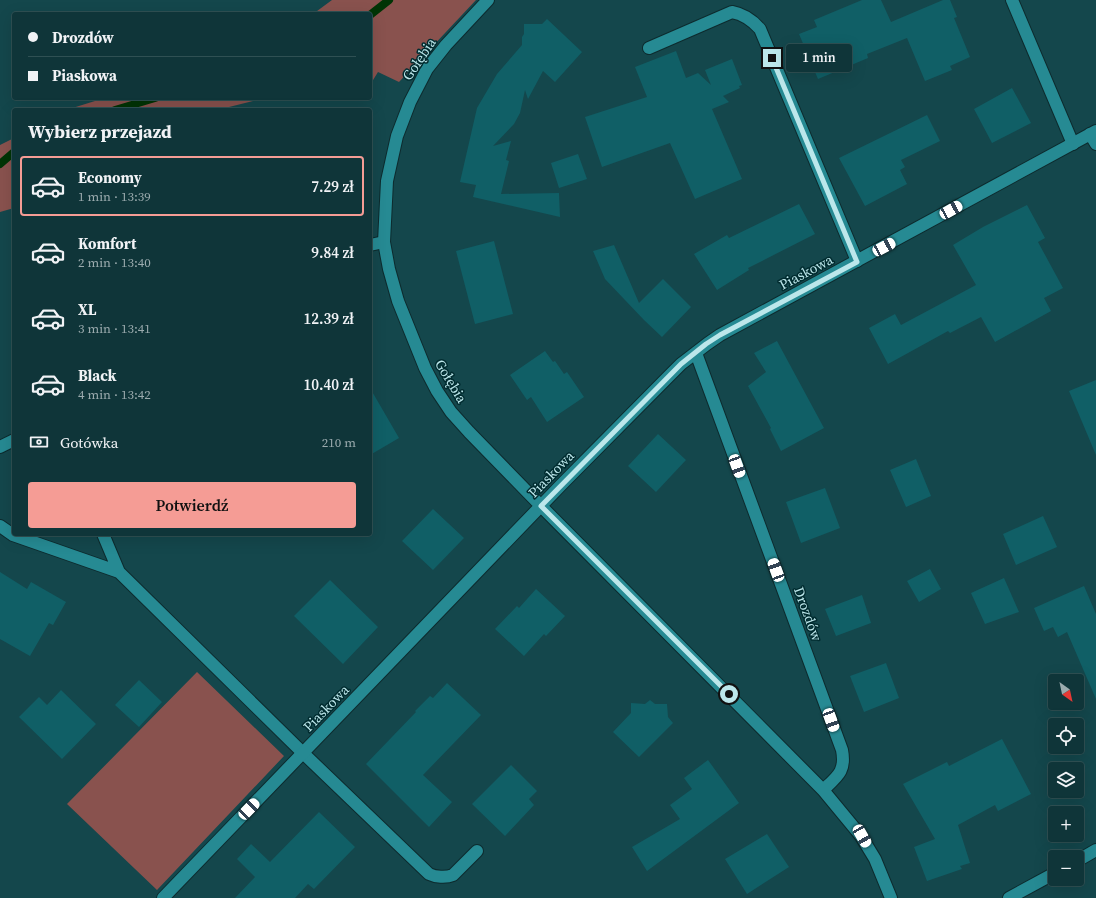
<!DOCTYPE html>
<html lang="pl">
<head>
<meta charset="utf-8">
<style>
	:root { --surface:#0f3539; --page:#183d41; --text:#f1f3f6; --muted:#9babae; --line:#2f5053; --accent:#f59c95 }
	body { margin:0; font-family:"Source Serif 4",serif; background:var(--page); color:var(--text); height:100vh; display:flex; flex-direction:column; font-size:15px; white-space:nowrap }
	* { box-sizing:border-box; margin:0 }
	p { font-size:13px; color:var(--muted) }
	.icon { flex:none; width:22px; height:22px; fill:none; stroke:currentColor; stroke-width:2; stroke-linecap:round; stroke-linejoin:round }
	.map { position:relative; flex:1; overflow:hidden }
	.details { position:absolute; left:12px; top:108px; width:360px; height:428px; display:flex; flex-direction:column; background:var(--surface); border-radius:4px; box-shadow:0 4px 16px #0002,0 0 0 1px var(--line) }
	.details>* { flex:none }
	.hud { position:absolute; left:12px; top:12px; width:360px; height:88px; border-radius:4px; box-shadow:0 4px 16px #0002,0 0 0 1px var(--line); display:grid; align-content:center; height:88px; padding:0 16px; background:var(--surface) }
	.needle { width:26px; rotate:147deg }
	.buttons { position:absolute; left:1048px; top:674px; display:grid; gap:8px }
	.buttons a { display:grid; place-items:center; width:36px; height:36px; border-radius:4px; background:var(--surface); box-shadow:0 4px 16px #0002,0 0 0 1px var(--line); font-size:20px }
	.end { position:absolute; width:18px; height:18px; margin:-9px; border:5px solid #bce7eb; background:#111; box-shadow:0 0 0 2px #111 }
	.from { border-radius:50% }
	.bubble { position:absolute; height:28px; border-radius:4px; background:var(--surface); box-shadow:0 4px 16px #0002,0 0 0 1px var(--line); font-size:13px; font-weight:600; line-height:28px; text-align:center }
	.car { position:absolute; width:12px; height:24px; margin:-12px -6px; border-radius:5px; box-shadow:0 0 3px 1px #0007; background:linear-gradient(#fff 24%,#345 0 40%,#fff 0 76%,#345 0 86%,#fff 0) }
	.hud b { display:flex; align-items:center; gap:14px; height:38px; font-size:15px }
	.hud b+b { border-top:1px solid var(--line) }
	.hud i { width:10px; height:10px; background:var(--text) }
	ul { padding:0; list-style:none }
	li { display:flex; align-items:center; gap:12px; height:60px; margin:0 8px 6px; padding:0 8px; border:2px solid transparent; border-radius:4px }
	li div { flex:1 }
	li b { display:block; font-size:15px }
	li em { font-style:normal; font-weight:600 }
	li.active { border-color:var(--accent) }
	li>.icon { width:36px; height:36px; stroke-width:1.5 }
	h2 { padding:0 16px; font-size:18px; line-height:48px }
	.pay { display:flex; align-items:center; gap:10px; height:44px; padding:0 16px; font-size:15px }
	.pay p { margin-inline-start:auto }
	.cta { display:flex; gap:8px; margin-top:auto; padding:8px 16px }
	.cta a { flex:1; height:46px; border-radius:4px; background:var(--accent); color:#111; font-size:16px; font-weight:600; line-height:46px; text-align:center }
	.map>svg:first-child { display:block }
	.green { fill:#89524e }
	.lines { fill:none; stroke-linecap:round; stroke-linejoin:round }
	.stream { stroke:#003405; stroke-width:8 }
	.building { fill:#105f66 }
	.service-casing { stroke:#0d2b2e; stroke-width:14 }
	.minor-casing { stroke:#0d2b2e; stroke-width:14 }
	.service { stroke:#268a93; stroke-width:12 }
	.minor { stroke:#268a93; stroke-width:12 }
	.route { stroke:#bce7eb; stroke-width:5 }
	.labels { text-anchor:middle; dominant-baseline:central; stroke-width:3; stroke-linejoin:round; paint-order:stroke }
	.street-label { font-size:14px; fill:#bce7eb; stroke:#012c30 }
</style>
</head>
<body>
<div class="map">
<svg width="1096" height="898" viewBox="0 0 1096 898">
	<rect width="100%" height="100%" fill="#14474c"/>
	<path class="green" d="M 332,0 L 476,0 L 399,82 L 378,72 L 370,85 L 370,14 L 313,14 Z
		M 94,98 L 265,98 L 217,110 L 66,110 L 95,101 Z
		M 14,138 L 14,208 L 0,212 L 0,145 Z
		M 197,672 L 284,756 L 157,890 L 67,804 Z"/>
	<g class="lines">
		<path class="stream" d="M 370,15 L 389,0
			M 115,110 L 155,98
			M 0,164 L 14,152"/>
	</g>
	<path class="building" d="M 862,0 L 881,0 L 891,22 L 943,0 L 950,0 L 957,17 L 954,18 L 970,57 L 950,66 L 952,70 L 925,81 L 907,38 L 867,54 L 868,58 L 818,79 L 799,34 L 817,27 L 814,20 Z
		M 547,19 L 582,52 L 555,82 L 543,71 L 528,99 L 525,90 L 520,113 L 514,124 L 493,146 L 511,141 L 506,160 L 509,161 L 501,194 L 559,193 L 560,217 L 473,197 L 476,185 L 460,182 L 477,108 L 497,74 L 522,45 L 522,37 L 524,34 L 524,24 L 542,24 Z
		M 676,51 L 686,78 L 698,73 L 711,85 L 705,70 L 732,59 L 742,85 L 739,86 L 740,88 L 723,96 L 729,102 L 712,109 L 742,179 L 695,199 L 670,143 L 602,167 L 585,117 L 647,97 L 635,67 Z
		M 1012,88 L 1031,123 L 992,143 L 974,109 Z
		M 927,115 L 940,141 L 901,160 L 905,167 L 900,170 L 907,184 L 865,206 L 839,158 Z
		M 578,154 L 587,179 L 559,188 L 551,163 Z
		M 799,204 L 815,234 L 748,268 L 749,270 L 717,290 L 694,254 L 727,235 L 729,238 Z
		M 1027,205 L 1045,238 L 1038,242 L 1063,288 L 1044,298 L 1051,311 L 995,342 L 981,317 L 950,333 L 948,331 L 888,364 L 869,328 L 895,314 L 901,325 L 976,285 L 953,245 L 983,227 Z
		M 494,241 L 513,314 L 475,324 L 456,251 Z
		M 614,245 L 639,303 L 663,279 L 691,307 L 662,337 L 644,320 L 605,279 L 593,251 Z
		M 777,341 L 824,428 L 781,451 L 770,429 L 771,428 L 748,386 L 766,372 L 754,353 Z
		M 545,351 L 553,362 L 555,361 L 564,374 L 567,372 L 584,397 L 547,422 L 531,397 L 527,400 L 510,375 Z
		M 1096,380 L 1096,455 L 1069,391 Z
		M 370,388 L 399,438 L 370,455 Z
		M 658,434 L 686,460 L 656,492 L 628,466 Z
		M 916,459 L 931,496 L 906,507 L 890,470 Z
		M 825,488 L 840,528 L 801,543 L 786,502 Z
		M 433,509 L 464,538 L 433,570 L 402,541 Z
		M 1043,516 L 1057,547 L 1016,565 L 1003,534 Z
		M 930,569 L 941,589 L 919,602 L 907,581 Z
		M 0,572 L 27,589 L 31,582 L 66,602 L 53,625 L 49,623 L 30,656 L 0,639 Z
		M 1004,578 L 1019,612 L 985,624 L 971,593 Z
		M 330,580 L 378,627 L 343,664 L 294,616 Z
		M 1084,586 L 1096,614 L 1096,699 L 1067,632 L 1058,637 L 1053,627 L 1044,631 L 1034,608 Z
		M 536,589 L 565,616 L 546,636 L 544,634 L 524,656 L 495,629 L 517,606 L 519,608 Z
		M 862,595 L 871,623 L 836,636 L 825,609 Z
		M 886,663 L 899,698 L 864,712 L 850,676 Z
		M 139,680 L 162,702 L 139,727 L 115,705 Z
		M 447,683 L 481,715 L 423,775 L 452,802 L 429,827 L 366,764 L 416,712 L 415,711 L 430,696 L 433,698 Z
		M 61,690 L 96,724 L 62,759 L 19,717 L 39,697 L 47,705 Z
		M 650,700 L 655,704 L 667,704 L 668,717 L 673,723 L 639,757 L 613,732 L 631,713 L 631,703 L 645,704 Z
		M 1002,739 L 1031,794 L 998,811 L 995,805 L 958,825 L 970,863 L 960,866 L 962,869 L 927,881 L 914,847 L 935,839 L 903,784 L 947,762 L 949,766 Z
		M 708,760 L 739,803 L 647,871 L 632,847 L 680,819 L 670,805 L 692,789 L 684,778 Z
		M 511,765 L 537,791 L 529,799 L 534,805 L 505,836 L 472,804 Z
		M 319,812 L 355,847 L 314,889 L 308,884 L 295,898 L 235,898 L 255,877 L 237,859 L 251,844 L 270,862 Z
		M 767,834 L 789,867 L 747,894 L 725,859 Z"/>
	<g class="lines">
		<defs>
			<path id="service" d="M 1012,0 L 1073,144
				M 649,48 L 732,12 C 743,14 753,21 760,29 L 857,261
				M 1090,134 L 1096,144
				M 370,245 L 384,242
				M 0,447 L 14,440
				M 0,526 L 13,535 L 119,572
				M 103,534 L 119,572 L 303,753 L 429,874 C 435,877 446,878 453,875 L 477,851"/>
			<path id="minor" d="M 488,0 L 446,45 L 427,69 L 410,102 L 397,136 L 387,181 L 384,242 L 389,269 L 398,301 L 425,368 L 437,391 L 451,412 L 469,432 L 541,506 L 823,790 L 861,836 L 875,859 L 891,898
				M 696,353 L 842,750 C 846,771 838,776 823,790
				M 1077,861 L 1096,850
				M 163,898 L 561,485 L 668,377 L 681,364 L 707,344 L 720,335 L 1096,131
				M 1009,898 L 1055,873"/>
		</defs>
		<use href="#service" class="service-casing"/>
		<use href="#minor" class="minor-casing"/>
		<use href="#service" class="service"/>
		<use href="#minor" class="minor"/>
	</g>
	<g class="lines">
		<path class="route" d="M 729,694 L 541,506 L 681,364 L 706,344 L 720,335 L 857,262 L 772,58"/>
	</g>
	<g class="labels">
		<g class="street-label">
			<text transform="translate(419 59) rotate(-56)">Gołębia</text>
			<text transform="translate(806 272) rotate(-28)">Piaskowa</text>
			<text transform="translate(451 381) rotate(59)">Gołębia</text>
			<text transform="translate(551 474) rotate(-46)">Piaskowa</text>
			<text transform="translate(808 614) rotate(70)">Drozdów</text>
			<text transform="translate(326 708) rotate(-46)">Piaskowa</text>
		</g>
	</g>
</svg>
<div class="buttons">
<a><svg class="needle" viewBox="-14 -14 28 28"><path d="M0-13l5 13h-10z" fill="#e53935"/><path d="M0 13l5-13h-10z" fill="#9babae"/></svg></a>
<a><svg class="icon" aria-label="locate" viewBox="0 0 24 24"><circle cx="12" cy="12" r="6"/><path d="M12 2v4M12 18v4M2 12h4M18 12h4"/></svg></a>
<a><svg class="icon" aria-label="layers" viewBox="0 0 24 24"><path d="M12 4l9 5-9 5-9-5zM3 14l9 5 9-5"/></svg></a>
<a>+</a>
<a>−</a>
</div>
<i class="end from" style="left:729px;top:694px"></i>
<i class="end" style="left:772px;top:58px"></i>
<div class="bubble" style="left:786px;top:44px;width:66px">1 min</div>
<i class="car" style="left:951px;top:210px;rotate:61deg"></i>
<i class="car" style="left:884px;top:247px;rotate:62deg"></i>
<i class="car" style="left:737px;top:466px;rotate:160deg"></i>
<i class="car" style="left:776px;top:570px;rotate:340deg"></i>
<i class="car" style="left:831px;top:720px;rotate:160deg"></i>
<i class="car" style="left:249px;top:809px;rotate:44deg"></i>
<i class="car" style="left:862px;top:836px;rotate:150deg"></i>
<div class="hud">
<b><i class="from"></i>Drozdów</b>
<b><i></i>Piaskowa</b>
</div>
<section class="details">
<h2>Wybierz przejazd</h2>
<ul>
<li class="active"><svg class="icon" aria-label="car" viewBox="0 0 24 24"><path d="M5 17H2v-5l4-1 3-4h7l3 4 3 1v5h-3M9 17h6M6 11h13"/><circle cx="7" cy="17" r="2"/><circle cx="17" cy="17" r="2"/></svg><div><b>Economy</b><p>1 min · 13:39</p></div><em>7.29 zł</em></li>
<li><svg class="icon" aria-label="car" viewBox="0 0 24 24"><path d="M5 17H2v-5l4-1 3-4h7l3 4 3 1v5h-3M9 17h6M6 11h13"/><circle cx="7" cy="17" r="2"/><circle cx="17" cy="17" r="2"/></svg><div><b>Komfort</b><p>2 min · 13:40</p></div><em>9.84 zł</em></li>
<li><svg class="icon" aria-label="car" viewBox="0 0 24 24"><path d="M5 17H2v-5l4-1 3-4h7l3 4 3 1v5h-3M9 17h6M6 11h13"/><circle cx="7" cy="17" r="2"/><circle cx="17" cy="17" r="2"/></svg><div><b>XL</b><p>3 min · 13:41</p></div><em>12.39 zł</em></li>
<li><svg class="icon" aria-label="car" viewBox="0 0 24 24"><path d="M5 17H2v-5l4-1 3-4h7l3 4 3 1v5h-3M9 17h6M6 11h13"/><circle cx="7" cy="17" r="2"/><circle cx="17" cy="17" r="2"/></svg><div><b>Black</b><p>4 min · 13:42</p></div><em>10.40 zł</em></li>
</ul>
<div class="pay"><svg class="icon" aria-label="cash" viewBox="0 0 24 24"><path d="M3 7h18v10H3z"/><circle cx="12" cy="12" r="2"/></svg>Gotówka<p>210 m</p></div>
<div class="cta"><a>Potwierdź</a></div>
</section>
</div>
</body>
</html>
